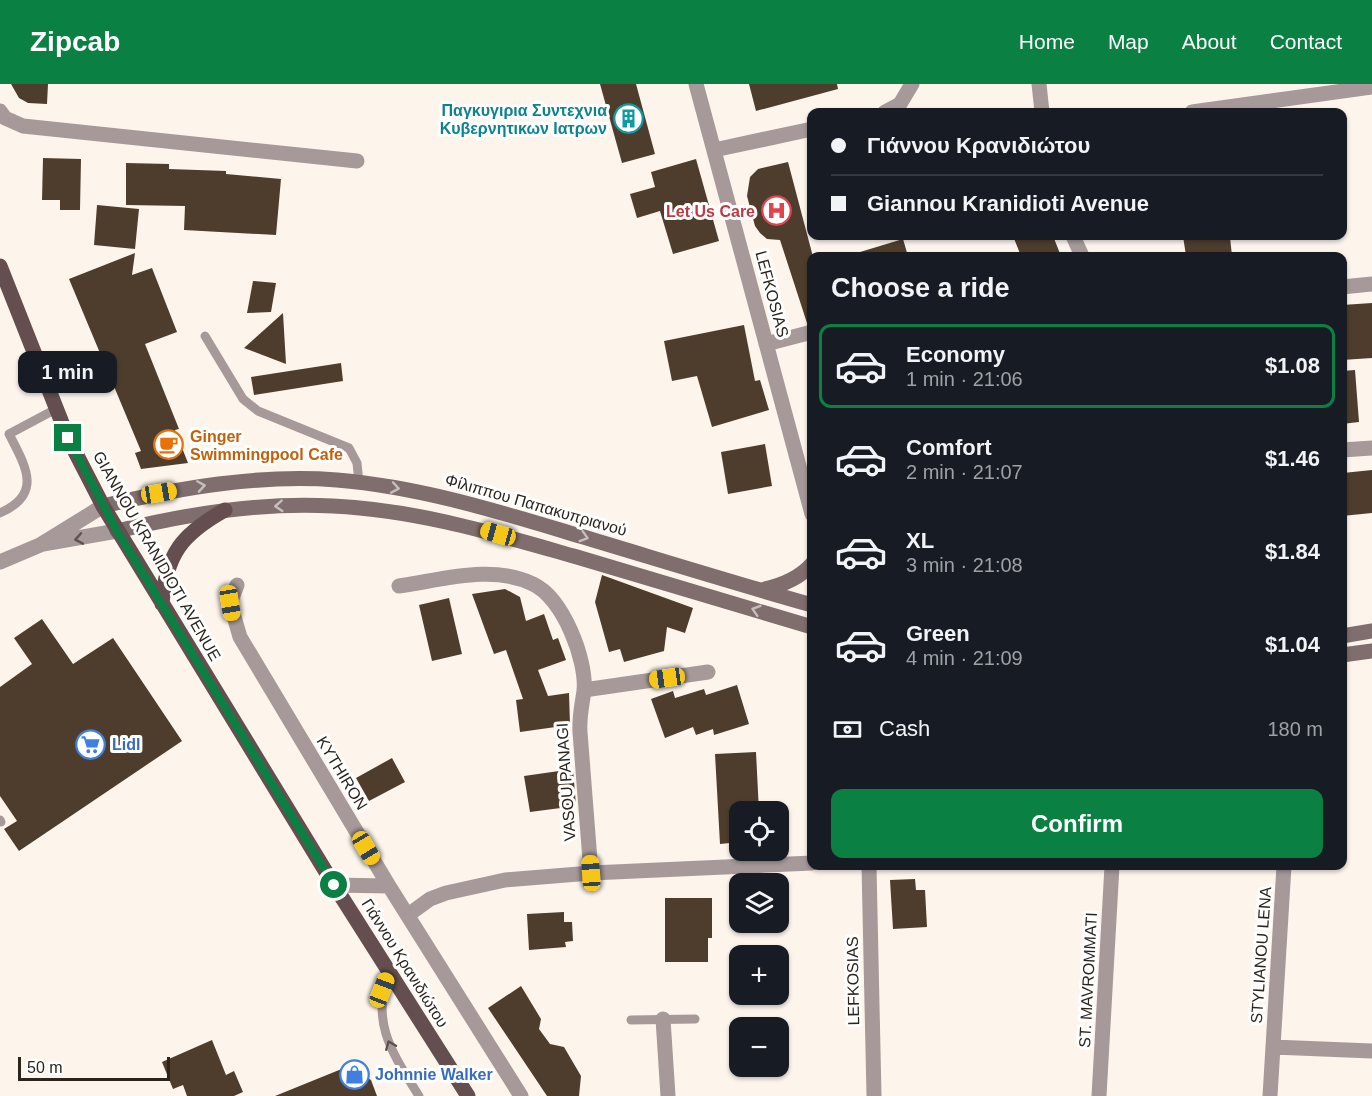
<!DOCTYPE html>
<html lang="en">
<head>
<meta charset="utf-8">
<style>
	:root { --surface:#171b24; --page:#242831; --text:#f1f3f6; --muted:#9ea1a6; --line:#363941; --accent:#0b8043 }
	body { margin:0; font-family:Arial,sans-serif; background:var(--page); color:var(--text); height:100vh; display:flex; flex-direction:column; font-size:22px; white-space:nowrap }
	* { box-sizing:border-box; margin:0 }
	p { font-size:20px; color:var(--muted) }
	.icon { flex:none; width:33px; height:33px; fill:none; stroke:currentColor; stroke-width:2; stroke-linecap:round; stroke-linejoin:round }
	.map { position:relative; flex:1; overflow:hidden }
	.side { position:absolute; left:807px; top:168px; width:540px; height:618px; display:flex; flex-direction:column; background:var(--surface); border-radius:12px; box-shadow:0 2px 4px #0004 }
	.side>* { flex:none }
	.banner { position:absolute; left:807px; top:24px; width:540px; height:132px; border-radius:12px; box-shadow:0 2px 4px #0004; display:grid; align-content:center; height:132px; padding:0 24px; background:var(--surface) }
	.fabs { position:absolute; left:729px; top:717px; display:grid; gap:12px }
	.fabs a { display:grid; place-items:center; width:60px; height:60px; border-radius:12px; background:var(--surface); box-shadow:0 2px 4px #0004; font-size:30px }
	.scale { position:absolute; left:18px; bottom:15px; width:152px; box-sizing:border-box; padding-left:6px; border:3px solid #2b241c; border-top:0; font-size:16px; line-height:21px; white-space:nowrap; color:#2b241c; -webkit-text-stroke:4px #fff; paint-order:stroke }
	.end { position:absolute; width:27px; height:27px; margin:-14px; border:8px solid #0b8043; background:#fff; box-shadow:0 0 0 3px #fff }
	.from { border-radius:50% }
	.bubble { position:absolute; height:42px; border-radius:12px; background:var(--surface); box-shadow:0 2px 4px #0004; font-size:20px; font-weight:800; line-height:42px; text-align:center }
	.car { position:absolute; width:18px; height:36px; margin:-18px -9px; border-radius:8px; box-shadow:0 0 4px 2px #0007; background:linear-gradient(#f5c518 24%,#345 0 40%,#f5c518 0 76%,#345 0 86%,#f5c518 0) }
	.banner b { display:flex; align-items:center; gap:21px; height:57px; font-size:22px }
	.banner b+b { border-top:2px solid var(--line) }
	.banner i { width:15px; height:15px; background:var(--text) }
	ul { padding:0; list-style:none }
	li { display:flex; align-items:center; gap:18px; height:84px; margin:0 12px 9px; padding:0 12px; border:3px solid transparent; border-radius:12px }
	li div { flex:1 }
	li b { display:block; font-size:22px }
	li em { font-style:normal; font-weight:800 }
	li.on { border-color:var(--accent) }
	li>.icon { width:54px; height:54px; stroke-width:1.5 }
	h2 { padding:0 24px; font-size:27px; line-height:72px }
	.pay { display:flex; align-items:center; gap:15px; height:66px; padding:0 24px; font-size:22px }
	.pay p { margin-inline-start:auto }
	.primary-button { display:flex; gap:12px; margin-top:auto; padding:12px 24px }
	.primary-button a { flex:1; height:69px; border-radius:12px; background:var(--accent); color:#fff; font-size:24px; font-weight:800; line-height:69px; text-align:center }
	header { display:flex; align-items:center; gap:36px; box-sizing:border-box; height:84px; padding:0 30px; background:var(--accent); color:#fff }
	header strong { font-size:28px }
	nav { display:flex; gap:33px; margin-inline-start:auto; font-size:21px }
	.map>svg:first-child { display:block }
	.building { fill:#4e3d2c }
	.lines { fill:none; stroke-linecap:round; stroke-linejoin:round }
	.service { stroke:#a79999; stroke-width:9 }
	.minor { stroke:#a79999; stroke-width:15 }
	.secondary { stroke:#806d6d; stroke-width:15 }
	.primary { stroke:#644e4f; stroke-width:15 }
	.oneway { stroke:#c6bdbd }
	.oneway2 { stroke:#5d534e }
	.route { stroke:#0b8043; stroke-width:8 }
	.labels { text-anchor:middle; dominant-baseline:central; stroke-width:6; stroke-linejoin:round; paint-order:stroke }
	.culture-label { font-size:16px; font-weight:bold; fill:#0d838f; stroke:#fff; text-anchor:end }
	.health-label { font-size:16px; font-weight:bold; fill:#be3a42; stroke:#fff; text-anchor:end }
	.street-label { font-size:16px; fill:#2b241c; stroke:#fff }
	.food-label { font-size:16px; font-weight:bold; fill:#c56008; stroke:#fff; text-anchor:start }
	.shop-label { font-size:16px; font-weight:bold; fill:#366cbe; stroke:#fff; text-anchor:start }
</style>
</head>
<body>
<header>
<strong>Zipcab</strong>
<nav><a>Home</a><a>Map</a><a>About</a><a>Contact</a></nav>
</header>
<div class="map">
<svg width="1372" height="1012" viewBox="0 0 1372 1012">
	<rect width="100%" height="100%" fill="#fdf5ec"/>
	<path class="building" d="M 11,0 L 48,0 L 47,20 L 28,19 L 19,14 Z
		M 600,0 L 636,0 L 655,70 L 622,79 Z
		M 749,0 L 837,0 L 838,5 L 756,27 Z
		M 43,74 L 81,75 L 80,126 L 60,126 L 60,116 L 42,116 Z
		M 696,75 L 719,157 L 673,170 L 660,127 L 637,134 L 630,110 L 655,103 L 651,88 Z
		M 788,78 L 812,169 L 812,238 L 807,239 L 780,156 L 767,155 L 760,149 L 755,142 L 747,112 L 750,93 L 758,85 Z
		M 126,79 L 169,80 L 169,85 L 226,87 L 226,90 L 281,95 L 276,151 L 184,146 L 185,122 L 126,121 Z
		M 97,121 L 139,125 L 135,165 L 94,161 Z
		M 1013,152 L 1053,152 L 1061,172 L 1021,172 Z
		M 1183,152 L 1230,153 L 1232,172 L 1186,172 Z
		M 903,155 L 908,172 L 860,172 L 860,168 Z
		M 135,169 L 132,191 L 152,184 L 177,248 L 145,260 L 179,345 L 175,346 L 188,379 L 141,385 L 135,369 L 141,367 L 69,195 Z
		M 253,197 L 276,199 L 271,228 L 247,229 Z
		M 1372,219 L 1372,274 L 1342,276 L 1342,221 Z
		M 283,229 L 286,280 L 244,264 Z
		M 744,241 L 755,297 L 760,296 L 769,326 L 712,343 L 697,292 L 672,297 L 664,257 Z
		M 341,279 L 343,297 L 254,311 L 251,293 Z
		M 1355,286 L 1359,338 L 1342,340 L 1342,287 Z
		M 765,360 L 772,402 L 728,410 L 721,368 Z
		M 1372,386 L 1372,429 L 1342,432 L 1343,389 Z
		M 602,491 L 693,524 L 685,549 L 667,543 L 664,567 L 624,578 L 620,565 L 609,568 L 595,518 Z
		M 505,505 L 520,513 L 526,537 L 544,530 L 553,556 L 558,554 L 566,576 L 538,586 L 548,612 L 569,609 L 570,641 L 520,648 L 516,616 L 523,615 L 506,566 L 494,570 L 472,510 Z
		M 449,514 L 462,570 L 432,577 L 419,521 Z
		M 42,535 L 73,580 L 113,554 L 182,657 L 19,767 L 4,745 L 17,737 L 0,712 L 0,603 L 32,580 L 14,554 Z
		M 737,601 L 749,640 L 714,651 L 713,645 L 696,651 L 693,643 L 665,654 L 651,615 L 673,607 L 675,614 L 704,605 L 706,611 Z
		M 756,668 L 759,728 L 740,728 L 740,758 L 720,760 L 715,670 Z
		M 392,674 L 405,698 L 369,717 L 356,694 Z
		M 573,685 L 576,722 L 530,728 L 524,692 Z
		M 915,795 L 916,806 L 925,806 L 927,843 L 893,845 L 890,796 Z
		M 665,814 L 712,814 L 712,854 L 708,854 L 708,878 L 665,878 Z
		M 564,828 L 564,838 L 572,838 L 573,857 L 565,858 L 566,863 L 529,866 L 527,830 Z
		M 521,902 L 541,935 L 539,945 L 550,960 L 564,963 L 581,992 L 579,1012 L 547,1012 L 488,924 Z
		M 212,956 L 226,991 L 234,987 L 243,1008 L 234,1012 L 187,1012 L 183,1001 L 173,1005 L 162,978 Z
		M 349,982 L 371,996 L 377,1012 L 275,1012 Z"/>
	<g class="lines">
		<path class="service" d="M 205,252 L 243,315 L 258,327 L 349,364 L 357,379 L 359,399
			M 0,429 C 43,410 26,383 9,350 L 56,325
			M 0,736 L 1,738
			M 389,888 C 370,939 393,970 419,1012
			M 631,936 L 695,935"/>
		<path class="minor" d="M 696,0 L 812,430
			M 1039,0 L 1042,28
			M 0,27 L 5,34 L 23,42 L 357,77
			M 885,28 L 900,20 L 912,0
			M 1192,28 L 1372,3
			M 714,66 L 812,45
			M 1073,152 L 1082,172
			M 1342,203 L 1372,200
			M 766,260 L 812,248
			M 1342,366 L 1372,364
			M 43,460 L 117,447
			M 0,478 L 40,461 L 103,422
			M 237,501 L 230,519 L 240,553 L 389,802 L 521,1012
			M 399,502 C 442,496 492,480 533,500 C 563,514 587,576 584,607 C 582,621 579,633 580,648 C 584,695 587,742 591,789
			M 584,606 L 708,588
			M 869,782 L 874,1012
			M 334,801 L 389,802
			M 408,831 L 430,815 L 446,809 L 505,796 L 591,789 L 812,779
			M 663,935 L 668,1012
			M 1273,963 L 1372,967
			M 1099,1012 L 1112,782
			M 1270,1012 L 1284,782"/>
		<path class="secondary" d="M 103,422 C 179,404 258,390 337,396 C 421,403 500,428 580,452 C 657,475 734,499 812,521
			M 117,447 C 188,430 260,418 333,422 C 418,426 496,450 577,473 C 655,496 733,519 812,543
			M 761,506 C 780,502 799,495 812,480
			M 1342,552 L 1372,547
			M 1342,571 L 1372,567"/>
		<path class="primary" d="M 0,182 L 68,354 L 103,422 L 334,801 L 468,1012
			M 162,520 C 166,470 182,450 225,426"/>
	</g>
	<defs><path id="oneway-chevron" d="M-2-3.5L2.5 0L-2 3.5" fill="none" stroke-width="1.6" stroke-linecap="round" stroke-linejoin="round" transform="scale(1.5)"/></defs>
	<g class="oneway">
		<use href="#oneway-chevron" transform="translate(201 402) rotate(-9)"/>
		<use href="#oneway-chevron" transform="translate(395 404) rotate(10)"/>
		<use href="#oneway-chevron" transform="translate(279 422) rotate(176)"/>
		<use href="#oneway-chevron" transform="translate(584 453) rotate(17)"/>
		<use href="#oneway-chevron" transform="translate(756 526) rotate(-163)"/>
	</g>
	<g class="oneway2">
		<use href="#oneway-chevron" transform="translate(79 455) rotate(170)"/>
		<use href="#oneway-chevron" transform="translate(390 961) rotate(-112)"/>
	</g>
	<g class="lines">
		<path class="route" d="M 68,354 L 117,447 L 334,801"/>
	</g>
	<defs>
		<symbol id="building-ring" viewBox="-11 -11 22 22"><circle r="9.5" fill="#fff" stroke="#0f9aa8" stroke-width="1.5"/><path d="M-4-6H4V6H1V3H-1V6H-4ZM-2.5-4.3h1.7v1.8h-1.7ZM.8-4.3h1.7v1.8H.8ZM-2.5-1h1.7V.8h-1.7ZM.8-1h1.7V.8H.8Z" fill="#0f9aa8"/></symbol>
		<symbol id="hospital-ring" viewBox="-11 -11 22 22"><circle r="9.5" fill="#fff" stroke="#e0444e" stroke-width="1.5"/><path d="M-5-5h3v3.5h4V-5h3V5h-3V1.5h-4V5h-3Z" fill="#e0444e"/></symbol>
		<symbol id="cafe-ring" viewBox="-11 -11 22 22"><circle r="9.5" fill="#fff" stroke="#e8710a" stroke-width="1.5"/><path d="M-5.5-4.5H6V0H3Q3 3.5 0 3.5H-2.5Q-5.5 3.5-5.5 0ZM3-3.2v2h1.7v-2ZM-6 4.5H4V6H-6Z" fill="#e8710a"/></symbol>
		<symbol id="supermarket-ring" viewBox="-11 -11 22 22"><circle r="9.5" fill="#fff" stroke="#3f7fe0" stroke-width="1.5"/><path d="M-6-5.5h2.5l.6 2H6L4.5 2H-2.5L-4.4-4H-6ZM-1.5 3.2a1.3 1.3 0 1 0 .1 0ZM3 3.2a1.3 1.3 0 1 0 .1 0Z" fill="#3f7fe0"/></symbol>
		<symbol id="shop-ring" viewBox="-11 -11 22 22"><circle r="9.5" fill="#fff" stroke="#3f7fe0" stroke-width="1.5"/><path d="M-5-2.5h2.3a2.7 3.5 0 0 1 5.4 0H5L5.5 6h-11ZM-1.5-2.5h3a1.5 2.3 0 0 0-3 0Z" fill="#3f7fe0"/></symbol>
	</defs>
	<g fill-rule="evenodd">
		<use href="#building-ring" x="612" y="18" width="33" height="33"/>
		<use href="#hospital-ring" x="760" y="110" width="33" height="33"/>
		<use href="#cafe-ring" x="152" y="344" width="33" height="33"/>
		<use href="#supermarket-ring" x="74" y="644" width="33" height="33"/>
		<use href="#shop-ring" x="338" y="974" width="33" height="33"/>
	</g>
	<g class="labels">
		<g class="culture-label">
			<text x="607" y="26">Παγκυγιρια Συντεχνια<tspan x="607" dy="18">Κυβερνητικων Ιατρων</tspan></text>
		</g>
		<g class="health-label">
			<text x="755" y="127">Let Us Care</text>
		</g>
		<g class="street-label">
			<text transform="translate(772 210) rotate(75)">LEFKOSIAS</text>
			<text transform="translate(536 421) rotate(16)">Φίλιππου Παπακυπριανού</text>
			<text transform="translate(157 472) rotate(60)">GIANNOU KRANIDIOTI AVENUE</text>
			<text transform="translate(342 689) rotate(59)">KYTHIRON</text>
			<text transform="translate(566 698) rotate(-94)">VASOU PANAGI</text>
			<text transform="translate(1261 871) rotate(-86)">STYLIANOU LENA</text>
			<text transform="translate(405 879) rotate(58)">Γιάννου Κρανιδιώτου</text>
			<text transform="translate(1088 896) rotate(-87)">ST. MAVROMMATI</text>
			<text transform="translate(853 897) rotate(-91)">LEFKOSIAS</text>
		</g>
		<g class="food-label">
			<text x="190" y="352">Ginger<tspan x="190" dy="18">Swimmingpool Cafe</tspan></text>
		</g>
		<g class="shop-label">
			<text x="112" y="660">Lidl</text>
			<text x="375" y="990">Johnnie Walker</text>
		</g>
	</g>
</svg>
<div class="fabs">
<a><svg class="icon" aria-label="locate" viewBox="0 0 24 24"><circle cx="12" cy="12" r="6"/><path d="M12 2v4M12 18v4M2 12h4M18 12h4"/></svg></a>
<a><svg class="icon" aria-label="layers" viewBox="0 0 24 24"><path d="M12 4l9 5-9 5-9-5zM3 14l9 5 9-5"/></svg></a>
<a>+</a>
<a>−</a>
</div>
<div class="scale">50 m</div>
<i class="end from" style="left:334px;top:801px"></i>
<i class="end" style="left:68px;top:354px"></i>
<div class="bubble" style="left:18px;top:267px;width:99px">1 min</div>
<i class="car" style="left:159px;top:409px;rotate:81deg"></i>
<i class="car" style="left:498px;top:450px;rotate:286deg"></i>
<i class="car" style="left:230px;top:519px;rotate:171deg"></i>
<i class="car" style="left:667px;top:594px;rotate:262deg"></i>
<i class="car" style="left:366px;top:764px;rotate:149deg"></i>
<i class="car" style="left:591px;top:789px;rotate:356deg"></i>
<i class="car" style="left:382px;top:906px;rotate:21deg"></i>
<div class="banner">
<b><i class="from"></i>Γιάννου Κρανιδιώτου</b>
<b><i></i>Giannou Kranidioti Avenue</b>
</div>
<section class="side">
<h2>Choose a ride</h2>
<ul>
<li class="on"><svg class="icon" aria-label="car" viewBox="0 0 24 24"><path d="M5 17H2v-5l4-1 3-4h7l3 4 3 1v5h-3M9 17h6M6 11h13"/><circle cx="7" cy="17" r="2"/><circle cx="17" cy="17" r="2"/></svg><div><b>Economy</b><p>1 min · 21:06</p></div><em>$1.08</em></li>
<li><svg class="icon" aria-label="car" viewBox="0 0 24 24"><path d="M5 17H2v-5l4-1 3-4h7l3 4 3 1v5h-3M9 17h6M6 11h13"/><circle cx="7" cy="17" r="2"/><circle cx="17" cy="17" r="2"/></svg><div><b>Comfort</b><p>2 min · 21:07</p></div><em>$1.46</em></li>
<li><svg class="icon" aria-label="car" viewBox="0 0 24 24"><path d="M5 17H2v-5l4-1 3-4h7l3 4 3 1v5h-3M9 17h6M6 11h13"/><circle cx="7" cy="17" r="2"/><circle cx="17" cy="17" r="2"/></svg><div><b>XL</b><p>3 min · 21:08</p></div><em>$1.84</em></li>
<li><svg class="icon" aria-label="car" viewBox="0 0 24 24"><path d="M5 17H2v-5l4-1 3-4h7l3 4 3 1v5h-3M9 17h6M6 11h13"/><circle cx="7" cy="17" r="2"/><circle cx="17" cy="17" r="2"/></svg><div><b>Green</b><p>4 min · 21:09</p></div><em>$1.04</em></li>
</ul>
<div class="pay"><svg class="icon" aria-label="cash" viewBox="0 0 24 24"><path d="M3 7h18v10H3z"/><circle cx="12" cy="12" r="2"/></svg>Cash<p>180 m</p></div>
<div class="primary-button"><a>Confirm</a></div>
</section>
</div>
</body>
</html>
